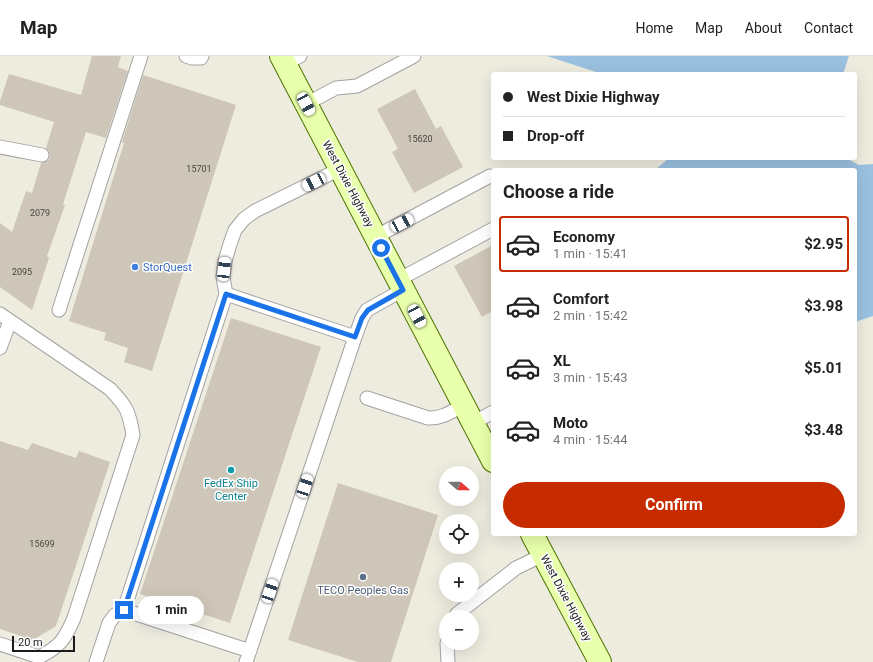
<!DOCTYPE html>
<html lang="en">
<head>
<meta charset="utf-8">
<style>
	:root { --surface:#fff; --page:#f6f6f6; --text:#222; --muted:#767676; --line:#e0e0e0; --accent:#c62c00 }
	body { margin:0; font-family:Roboto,sans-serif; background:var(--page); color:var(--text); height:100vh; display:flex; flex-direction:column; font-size:15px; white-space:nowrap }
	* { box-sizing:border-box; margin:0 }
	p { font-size:13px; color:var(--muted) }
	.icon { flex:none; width:22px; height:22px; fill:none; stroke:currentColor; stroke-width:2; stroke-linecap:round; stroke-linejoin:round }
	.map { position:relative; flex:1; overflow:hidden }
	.side { position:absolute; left:491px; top:112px; width:366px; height:368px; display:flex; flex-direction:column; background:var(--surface); border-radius:4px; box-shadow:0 4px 16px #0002 }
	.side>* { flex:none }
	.banner { position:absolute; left:491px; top:16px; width:366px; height:88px; border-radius:4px; box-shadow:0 4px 16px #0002; display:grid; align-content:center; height:88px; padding:0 12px; background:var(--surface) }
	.needle { width:26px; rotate:110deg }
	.tools { position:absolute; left:439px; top:410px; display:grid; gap:8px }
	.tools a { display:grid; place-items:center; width:40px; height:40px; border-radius:50%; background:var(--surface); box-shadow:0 4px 16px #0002; font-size:20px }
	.scale { position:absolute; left:12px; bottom:10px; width:63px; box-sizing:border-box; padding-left:4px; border:2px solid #1b1b1b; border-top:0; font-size:11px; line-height:14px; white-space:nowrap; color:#1b1b1b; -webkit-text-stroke:3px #fff; paint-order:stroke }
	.end { position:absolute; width:18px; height:18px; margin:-9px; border:5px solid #1a73e8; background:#fff; box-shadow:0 0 0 2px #fff }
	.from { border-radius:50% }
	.bubble { position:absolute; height:28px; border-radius:14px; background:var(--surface); box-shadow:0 4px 16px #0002; font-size:13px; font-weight:700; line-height:28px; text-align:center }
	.car { position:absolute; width:12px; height:24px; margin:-12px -6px; border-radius:5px; box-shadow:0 0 3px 1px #0007; background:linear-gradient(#fff 24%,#345 0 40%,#fff 0 76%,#345 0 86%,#fff 0) }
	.banner b { display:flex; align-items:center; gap:14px; height:38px; font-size:15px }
	.banner b+b { border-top:1px solid var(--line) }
	.banner i { width:10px; height:10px; background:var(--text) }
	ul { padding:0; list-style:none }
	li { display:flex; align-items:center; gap:12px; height:56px; margin:0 8px 6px; padding:0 4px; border:2px solid transparent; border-radius:4px }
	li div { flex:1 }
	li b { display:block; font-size:15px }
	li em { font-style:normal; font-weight:700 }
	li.selected { border-color:var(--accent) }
	li>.icon { width:36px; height:36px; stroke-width:1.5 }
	h2 { padding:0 12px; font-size:18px; line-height:48px }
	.cta { display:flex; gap:8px; margin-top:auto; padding:8px 12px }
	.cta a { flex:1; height:46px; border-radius:24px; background:var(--accent); color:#fff; font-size:16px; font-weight:700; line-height:46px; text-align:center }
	header { display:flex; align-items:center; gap:24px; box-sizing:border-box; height:56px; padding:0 20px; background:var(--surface); border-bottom:1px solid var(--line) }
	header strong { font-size:19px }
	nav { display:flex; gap:22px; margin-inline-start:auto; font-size:14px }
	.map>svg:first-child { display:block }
	.water { fill:#9ac1e0 }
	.building { fill:#cec6b8 }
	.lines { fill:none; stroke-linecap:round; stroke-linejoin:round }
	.service-casing { stroke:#a2a2a2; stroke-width:15 }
	.secondary-casing { stroke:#4d7400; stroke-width:24 }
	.service { stroke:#fff; stroke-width:13 }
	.secondary { stroke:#e8ffac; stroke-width:22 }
	.route { stroke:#1a73e8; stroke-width:5 }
	.shop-dot { fill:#3f7fe0; stroke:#fff; stroke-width:1.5 }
	.culture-dot { fill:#0f9aa8; stroke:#fff; stroke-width:1.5 }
	.service-dot { fill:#5c6f8a; stroke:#fff; stroke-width:1.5 }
	.labels { text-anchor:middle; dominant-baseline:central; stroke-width:3; stroke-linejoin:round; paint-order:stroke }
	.number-label { font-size:9px; fill:#484642 }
	.street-label { font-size:11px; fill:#1b1b1b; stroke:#fff }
	.shop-label { font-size:11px; fill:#366cbe; stroke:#fff; text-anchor:start }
	.culture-label { font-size:11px; fill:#0d838f; stroke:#fff }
	.service-label { font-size:11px; fill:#4e5e75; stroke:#fff }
</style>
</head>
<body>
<header>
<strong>Map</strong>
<nav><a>Home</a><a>Map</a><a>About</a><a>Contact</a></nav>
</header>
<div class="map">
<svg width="873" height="606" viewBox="0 0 873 606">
	<rect width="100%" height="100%" fill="#eeecdf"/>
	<path class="water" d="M 547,0 L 849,0 L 843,18 L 602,18 Z
		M 669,102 L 846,102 L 859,109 L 873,108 L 873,260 L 855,266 L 855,114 L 655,114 Z"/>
	<path class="building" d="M 92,0 L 121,0 L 118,11 L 128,15 L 106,82 L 86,76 L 63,148 L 65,149 L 47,200 L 49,202 L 32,254 L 0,231 L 0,167 L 12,176 L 26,135 L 32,137 L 41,107 L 48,104 L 50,101 L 49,96 L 46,92 L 54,66 L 0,49 L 0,45 L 9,18 L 81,39 Z
		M 143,19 L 236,49 L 152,315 L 124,306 L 128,292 L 104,284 L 106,277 L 69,265 L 124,87 L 122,86 Z
		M 415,33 L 436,73 L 441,70 L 463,111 L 414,137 L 392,96 L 398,93 L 377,53 Z
		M 493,189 L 493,255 L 482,261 L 454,210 Z
		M 231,262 L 321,291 L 230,567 L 140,538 Z
		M 0,385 L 28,394 L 32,387 L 76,402 L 79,395 L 110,406 L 56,570 L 33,584 L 0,573 Z
		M 338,427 L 438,459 L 391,606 L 358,606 L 288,584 Z"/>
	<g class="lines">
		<defs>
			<path id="service" d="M 186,0 L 192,2 L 201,2 L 202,0
				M 285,8 L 300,0
				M 306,48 L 336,32 L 357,30 L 414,0
				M 0,91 L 42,99
				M 375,181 L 490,120
				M 398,224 L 493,173
				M 226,238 L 223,221 L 225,205 L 230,188 L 235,174 L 244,163 L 255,155 L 340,113
				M 59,254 L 141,0
				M 0,258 L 110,333 C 127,351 129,355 133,379 L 74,562 C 65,583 60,591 39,601 L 0,588
				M 355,281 L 362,262 L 367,254 L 403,234
				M 0,292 L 10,265
				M 367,342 L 428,362 C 442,363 452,355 464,349
				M 473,367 L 493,356
				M 124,554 L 250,595
				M 455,561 L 457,558 L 516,512 L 543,499
				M 447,587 L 448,606
				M 96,606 L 109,567 L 115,559 L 124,554 L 226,238 L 355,281 L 246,606"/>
			<path id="secondary" d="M 281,0 L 493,405
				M 532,478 L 600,606"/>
		</defs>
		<use href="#service" class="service-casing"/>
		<use href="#secondary" class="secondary-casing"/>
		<use href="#service" class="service"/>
		<use href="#secondary" class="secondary"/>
	</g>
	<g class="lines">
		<path class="route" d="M 124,554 L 226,238 L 355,281 L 362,262 L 368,254 L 403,234 L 381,192"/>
	</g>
	<circle class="shop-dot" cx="135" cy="211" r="4"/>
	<circle class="culture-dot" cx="231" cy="414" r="4"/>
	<circle class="service-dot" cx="363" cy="521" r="4"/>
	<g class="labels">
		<g class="number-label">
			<text x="420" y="83">15620</text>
			<text x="199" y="113">15701</text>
			<text x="40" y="157">2079</text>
			<text x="22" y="216">2095</text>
			<text x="42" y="488">15699</text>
		</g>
		<g class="street-label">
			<text transform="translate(348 128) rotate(62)">West Dixie Highway</text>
			<text transform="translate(566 542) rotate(62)">West Dixie Highway</text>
		</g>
		<g class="shop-label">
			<text x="143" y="211">StorQuest</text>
		</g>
		<g class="culture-label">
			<text x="231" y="427">FedEx Ship<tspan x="231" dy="13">Center</tspan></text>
		</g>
		<g class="service-label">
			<text x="363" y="534">TECO Peoples Gas</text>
		</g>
	</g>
</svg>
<div class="tools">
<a><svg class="needle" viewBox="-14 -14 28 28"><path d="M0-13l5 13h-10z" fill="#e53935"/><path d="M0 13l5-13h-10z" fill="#767676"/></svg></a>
<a><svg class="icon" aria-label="locate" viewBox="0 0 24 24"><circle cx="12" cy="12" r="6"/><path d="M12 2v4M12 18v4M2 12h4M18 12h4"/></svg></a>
<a>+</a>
<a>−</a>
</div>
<div class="scale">20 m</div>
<i class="end from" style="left:381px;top:192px"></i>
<i class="end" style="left:124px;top:554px"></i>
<div class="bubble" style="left:138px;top:540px;width:66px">1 min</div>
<i class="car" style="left:306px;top:48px;rotate:152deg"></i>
<i class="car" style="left:314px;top:126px;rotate:243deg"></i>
<i class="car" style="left:402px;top:167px;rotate:62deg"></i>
<i class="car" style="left:224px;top:213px;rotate:6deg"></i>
<i class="car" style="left:417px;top:260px;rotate:152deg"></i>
<i class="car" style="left:305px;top:430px;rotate:18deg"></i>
<i class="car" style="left:270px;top:535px;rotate:19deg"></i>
<div class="banner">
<b><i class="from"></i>West Dixie Highway</b>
<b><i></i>Drop-off</b>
</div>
<section class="side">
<h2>Choose a ride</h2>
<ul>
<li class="selected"><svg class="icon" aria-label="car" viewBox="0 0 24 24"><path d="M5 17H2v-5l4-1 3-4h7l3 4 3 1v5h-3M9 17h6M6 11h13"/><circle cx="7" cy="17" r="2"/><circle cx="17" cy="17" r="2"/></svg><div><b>Economy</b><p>1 min · 15:41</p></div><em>$2.95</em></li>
<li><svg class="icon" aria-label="car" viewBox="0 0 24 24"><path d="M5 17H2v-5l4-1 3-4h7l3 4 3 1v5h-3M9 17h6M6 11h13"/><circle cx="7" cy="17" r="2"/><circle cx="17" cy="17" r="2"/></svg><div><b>Comfort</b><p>2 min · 15:42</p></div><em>$3.98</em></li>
<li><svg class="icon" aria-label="car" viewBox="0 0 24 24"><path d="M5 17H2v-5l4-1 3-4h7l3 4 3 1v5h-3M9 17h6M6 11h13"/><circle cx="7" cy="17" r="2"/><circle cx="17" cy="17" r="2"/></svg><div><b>XL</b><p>3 min · 15:43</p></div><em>$5.01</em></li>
<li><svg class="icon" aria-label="car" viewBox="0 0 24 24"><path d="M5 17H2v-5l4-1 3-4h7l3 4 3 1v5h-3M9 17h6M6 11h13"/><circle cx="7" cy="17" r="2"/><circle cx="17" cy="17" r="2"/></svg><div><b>Moto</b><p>4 min · 15:44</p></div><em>$3.48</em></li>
</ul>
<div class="cta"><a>Confirm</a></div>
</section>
</div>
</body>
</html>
